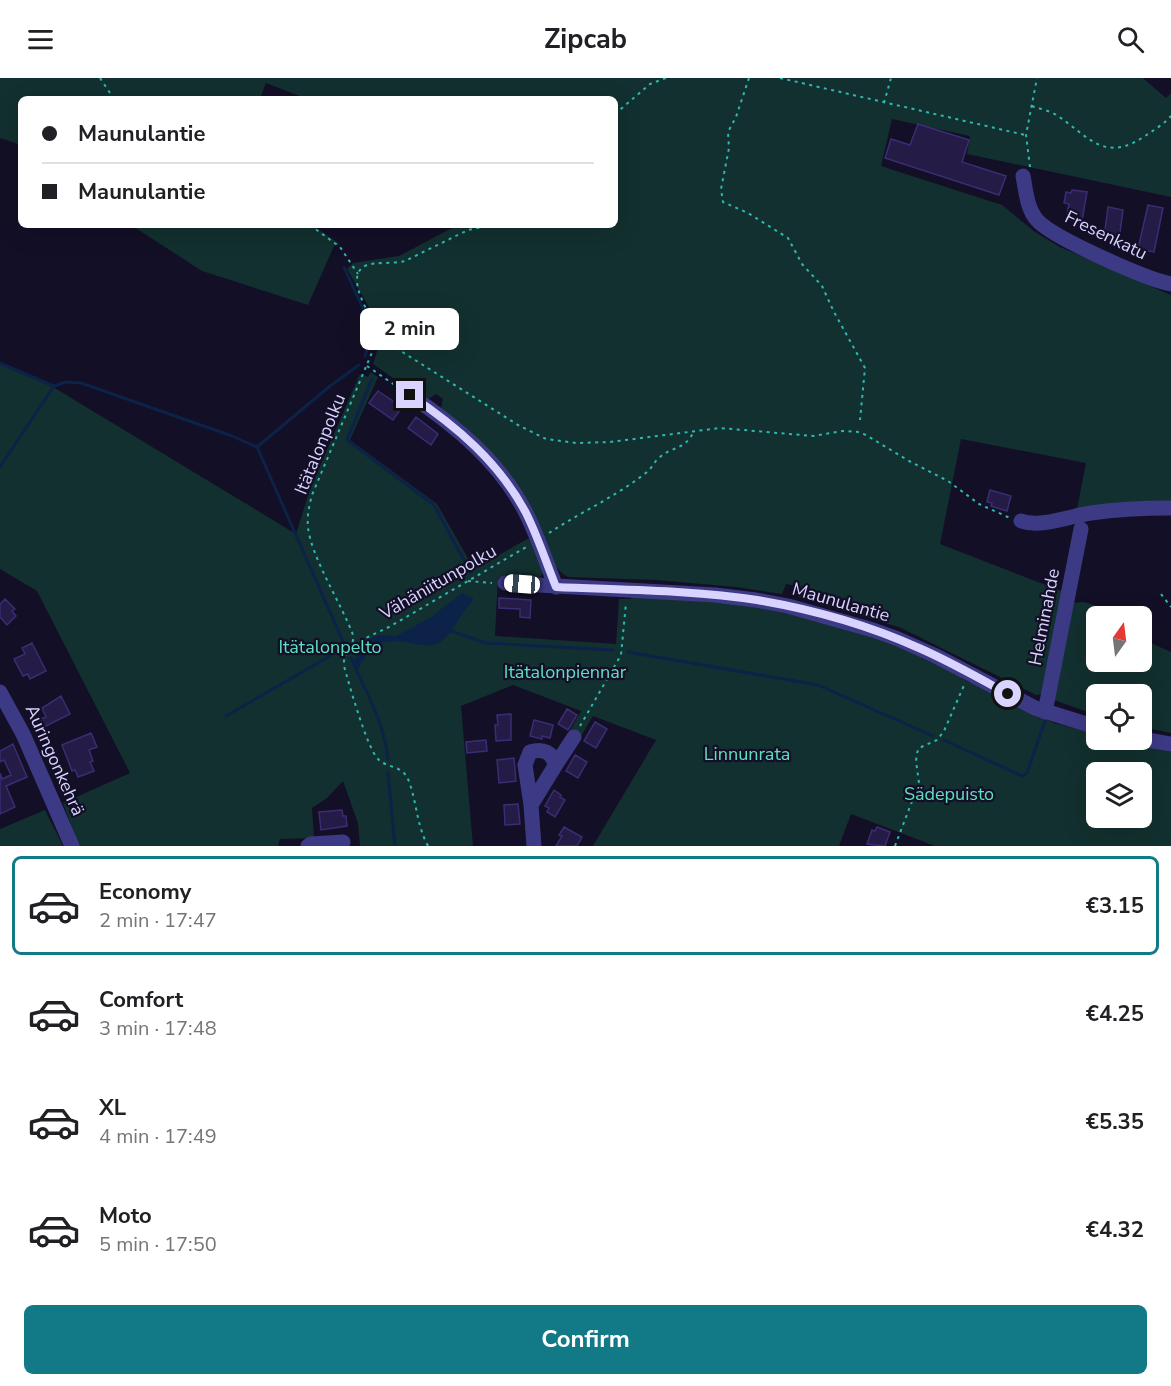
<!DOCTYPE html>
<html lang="en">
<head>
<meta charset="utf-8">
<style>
	:root { --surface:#fff; --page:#f2f2f2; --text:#202124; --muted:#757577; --line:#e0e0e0; --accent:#127987 }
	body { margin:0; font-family:"Nunito Sans",sans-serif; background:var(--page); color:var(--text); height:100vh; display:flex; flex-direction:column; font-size:22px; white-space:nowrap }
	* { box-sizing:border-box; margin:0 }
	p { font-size:20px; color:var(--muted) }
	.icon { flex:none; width:33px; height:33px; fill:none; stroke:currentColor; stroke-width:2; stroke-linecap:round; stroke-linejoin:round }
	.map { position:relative; height:768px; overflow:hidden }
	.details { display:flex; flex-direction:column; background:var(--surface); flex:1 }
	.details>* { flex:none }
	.hud { position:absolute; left:18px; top:18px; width:600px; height:132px; border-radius:9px; box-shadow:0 6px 24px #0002; display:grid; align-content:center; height:132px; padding:0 24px; background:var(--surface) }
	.needle { width:39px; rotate:14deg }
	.tools { position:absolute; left:1086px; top:528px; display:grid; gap:12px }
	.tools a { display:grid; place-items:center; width:66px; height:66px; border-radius:9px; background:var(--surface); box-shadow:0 6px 24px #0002; font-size:30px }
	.end { position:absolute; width:27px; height:27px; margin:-14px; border:8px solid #d9d4ff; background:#111; box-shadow:0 0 0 3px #111 }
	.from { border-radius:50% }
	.bubble { position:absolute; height:42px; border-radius:9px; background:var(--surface); box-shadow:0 6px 24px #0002; font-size:20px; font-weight:700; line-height:42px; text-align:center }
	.car { position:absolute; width:18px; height:36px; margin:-18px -9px; border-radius:8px; box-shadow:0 0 4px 2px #0007; background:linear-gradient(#fff 24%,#345 0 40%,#fff 0 76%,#345 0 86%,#fff 0) }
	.hud b { display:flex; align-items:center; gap:21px; height:57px; font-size:22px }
	.hud b+b { border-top:2px solid var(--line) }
	.hud i { width:15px; height:15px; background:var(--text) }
	ul { padding:10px 0 0; list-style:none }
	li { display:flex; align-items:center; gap:18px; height:99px; margin:0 12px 9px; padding:0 12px; border:3px solid transparent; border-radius:9px }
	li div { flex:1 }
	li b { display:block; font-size:22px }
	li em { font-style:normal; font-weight:700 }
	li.selected { border-color:var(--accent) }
	li>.icon { width:54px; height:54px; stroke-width:1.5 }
	.primary-button { display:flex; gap:12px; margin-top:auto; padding:12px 24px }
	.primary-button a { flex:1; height:69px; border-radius:9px; background:var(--accent); color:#fff; font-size:24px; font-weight:700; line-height:69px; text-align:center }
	header { display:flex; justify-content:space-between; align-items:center; height:78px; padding:0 24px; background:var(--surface); font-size:27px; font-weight:700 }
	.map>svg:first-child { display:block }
	.green { fill:#12302f; fill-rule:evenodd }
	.water { fill:#0c2248 }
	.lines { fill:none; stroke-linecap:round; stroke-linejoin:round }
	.stream { stroke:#0c2248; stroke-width:3 }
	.building { fill:#241b47; stroke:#3b2d73; stroke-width:1.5 }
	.path { stroke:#2fb8b0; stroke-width:2; stroke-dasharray:3 4.5; stroke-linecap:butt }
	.minor { stroke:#3d3a85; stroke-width:15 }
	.route { stroke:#d9d4ff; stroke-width:8 }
	.labels { text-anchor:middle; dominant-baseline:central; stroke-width:4.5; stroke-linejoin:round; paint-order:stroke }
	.street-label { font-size:18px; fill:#d9d4ff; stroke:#130f26 }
	.park-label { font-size:18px; fill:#5fe0c0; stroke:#130f26 }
</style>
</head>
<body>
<header><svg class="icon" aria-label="menu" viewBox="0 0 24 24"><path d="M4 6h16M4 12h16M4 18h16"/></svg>Zipcab<svg class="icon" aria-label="search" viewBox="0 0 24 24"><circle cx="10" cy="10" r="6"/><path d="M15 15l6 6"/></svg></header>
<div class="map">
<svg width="1171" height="768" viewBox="0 0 1171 768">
	<rect width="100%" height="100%" fill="#130f26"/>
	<path class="green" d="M 0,0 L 1143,0 L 1166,20 L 1171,15 L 1171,119 L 967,76 L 970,58 L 892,41 L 881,88 L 1002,127 L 1035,154 L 1060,169 L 1171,217 L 1171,424 L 1077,431 L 1086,385 L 961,361 L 940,466 L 1061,513 L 1063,517 L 1044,611 L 1041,616 L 1036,617 L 899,549 L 798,519 L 801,509 L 786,506 L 782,516 L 736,509 L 656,502 L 568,499 L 563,496 L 556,489 L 541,452 L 441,330 L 443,321 L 436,316 L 428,321 L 410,312 L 373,286 L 380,264 L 389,267 L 391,262 L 381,250 L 347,191 L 353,185 L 399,178 L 450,151 L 466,147 L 615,147 L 615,21 L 307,21 L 266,5 L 260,21 L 21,21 L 21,67 L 0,60 Z
		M 131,147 L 312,147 L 340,166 L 334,168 L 308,227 L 202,193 Z
		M 0,286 L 53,309 L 296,456 L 310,411 L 360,296 L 368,299 L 370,294 L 378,299 L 350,362 L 437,426 L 474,491 L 529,460 L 534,467 L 544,494 L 539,500 L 498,500 L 495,558 L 616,566 L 619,521 L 630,521 L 634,519 L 720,524 L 774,531 L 897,566 L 961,598 L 961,600 L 970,605 L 973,604 L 1054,645 L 1096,656 L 1096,662 L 1117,662 L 1171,674 L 1171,768 L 935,768 L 851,736 L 839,768 L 593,768 L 656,662 L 593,638 L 580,660 L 569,654 L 581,633 L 513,607 L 461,628 L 473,768 L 360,768 L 358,745 L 343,703 L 327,720 L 312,730 L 314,760 L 280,761 L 278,768 L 79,768 L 63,725 L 130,695 L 37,513 L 0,491 ZM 1096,694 L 1142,694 L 1142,740 L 1096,740 Z
		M 1083,524 C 1094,526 1100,530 1108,538 L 1096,538 L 1096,584 L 1142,584 L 1142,561 L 1171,574 L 1171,655 L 1142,649 L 1142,616 L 1096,616 L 1096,637 L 1054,622 L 1073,525 Z
		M 45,732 L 63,768 L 0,768 L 0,751 Z"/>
	<path class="water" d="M 462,515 L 473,520 L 473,523 C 459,535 454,557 437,566 C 430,569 422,567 415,566 C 385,559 372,564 358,591 L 354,582 L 370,561 L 379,557 L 396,558 L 430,540 Z"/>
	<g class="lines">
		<path class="stream" d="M 344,189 L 370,246 L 371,259 L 365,278
			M 0,285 L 54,308 L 66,304 L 81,305 L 232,358 L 257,369 L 345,568
			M 372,301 L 347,362 L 434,427 L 471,495
			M 257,369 L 330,308 L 359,287
			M 0,389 L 54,308
			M 451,553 L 486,565 L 613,572
			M 336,574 L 345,568 L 346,570
			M 628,574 L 818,607 L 933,658
			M 351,580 C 365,612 385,646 388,681
			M 226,638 L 330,578
			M 944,662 L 1022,698 L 1027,695 L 1046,640
			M 388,695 L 395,768"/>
	</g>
	<path class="building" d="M 918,46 L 969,62 L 962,84 L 1006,98 L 999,117 L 885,80 L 891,61 L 910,67 Z
		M 1072,112 L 1087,114 L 1082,143 L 1066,141 L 1069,126 L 1064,125 L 1066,114 L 1071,115 Z
		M 1148,127 L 1163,130 L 1154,174 L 1138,171 Z
		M 1108,129 L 1123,132 L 1119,162 L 1104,160 Z
		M 378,313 L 402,329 L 393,342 L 369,325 Z
		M 416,339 L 438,356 L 431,367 L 408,350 Z
		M 990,412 L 1011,418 L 1007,433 L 991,428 L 992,425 L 987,424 Z
		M 499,520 L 531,522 L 530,540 L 520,539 L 520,531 L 499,530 Z
		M 5,521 L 15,531 L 12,533 L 16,538 L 7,547 L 0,539 L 0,526 Z
		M 32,565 L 46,593 L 30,601 L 28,596 L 23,598 L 14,581 L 25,576 L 22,570 Z
		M 61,618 L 70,636 L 44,649 L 40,641 L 46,639 L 42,630 Z
		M 567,631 L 577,637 L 568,652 L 558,646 Z
		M 511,636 L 511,662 L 496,663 L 495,647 L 498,647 L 497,637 Z
		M 534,642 L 553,647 L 550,660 L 542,658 L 542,661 L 530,658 Z
		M 595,644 L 607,651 L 596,670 L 584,663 Z
		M 91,655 L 97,669 L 89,672 L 93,683 L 90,684 L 94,693 L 78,699 L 75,692 L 72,693 L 62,667 Z
		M 486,662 L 487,673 L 467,675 L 466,664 Z
		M 13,666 L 27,699 L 6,708 L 15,729 L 0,736 L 0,695 L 2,701 L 11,697 L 4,682 L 0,684 L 0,673 Z
		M 575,677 L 587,684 L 578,700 L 566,693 Z
		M 514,680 L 516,703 L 499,705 L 497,682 Z
		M 554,712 L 561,717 L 560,719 L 565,722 L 555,739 L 547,734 L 549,730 L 545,728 Z
		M 518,726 L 520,746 L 505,747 L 504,727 Z
		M 342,732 L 343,738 L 346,738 L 347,748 L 321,752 L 319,734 Z
		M 564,749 L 582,759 L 577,768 L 556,768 L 562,758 L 559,757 Z
		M 877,749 L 890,754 L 885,768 L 867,766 L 872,752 L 875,753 Z"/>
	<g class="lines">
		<path class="path" d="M 100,0 L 114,21
			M 749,0 L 736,39 L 728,54 L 729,70 L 721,111 L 723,124 L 748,135 L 788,160 L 802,186 L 822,208 L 834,234 L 865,290 L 860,342
			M 780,0 L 1025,57
			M 884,25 L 891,0
			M 1032,28 C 1040,31 1051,33 1058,38 C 1090,60 1105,85 1145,58 C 1154,52 1164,46 1171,38
			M 615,36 L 650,6 L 666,0
			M 1030,89 L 1026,57 L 1037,0
			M 310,147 L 340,169 L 358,196
			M 377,258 L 518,347 L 546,361 L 576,365 L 610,364 L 720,350 L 813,358 L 843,353 L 858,354 L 866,357 L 909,383 L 948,403 L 979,426 L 1010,440
			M 367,288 L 399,310
			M 549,455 C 581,434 617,418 647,394 C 652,390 654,384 659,380 C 671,368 685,373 694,353
			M 468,503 L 492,505
			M 1161,516 L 1171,529
			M 353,566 L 389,549 L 528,468
			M 580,648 L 621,577 L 626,525
			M 428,768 C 416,746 417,723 408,701 C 402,687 386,690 378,681 C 367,670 349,606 344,588 C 342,576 355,569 353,557 C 342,527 311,479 308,449 C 307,438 309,428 312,417 L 376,265 C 377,260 377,256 376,251 C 371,237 342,197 367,187 C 375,184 394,186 405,183 L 468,152 L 493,147
			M 895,768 L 919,705 L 916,683 L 917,675 L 919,670 L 937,662 L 944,653 L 965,605"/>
		<path class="minor" d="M 1023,98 C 1026,113 1027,131 1037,142 C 1053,160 1146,201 1171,206
			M 410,317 C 456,348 500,384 526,435 C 538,459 546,484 556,509
			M 1021,443 C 1042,450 1070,438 1091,435 C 1118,431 1144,430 1171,430
			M 505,505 L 715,517 L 756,522 L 788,528 L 873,552 L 898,561 L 934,577 L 1035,630 L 1096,649
			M 0,614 L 23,656 L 72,768
			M 1045,634 L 1081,451
			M 1142,661 L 1171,666
			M 555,688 L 574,659
			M 531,727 L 555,688 C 553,674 543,670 530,674 L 525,687 L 531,727 L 534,768
			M 308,768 L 311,766 L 343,764"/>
	</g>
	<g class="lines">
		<path class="route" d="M 410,317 C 456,348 499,384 526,435 C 538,459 546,484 556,509 C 621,512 692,512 757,522 C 811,531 868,547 919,570 C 949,583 979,600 1008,616"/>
	</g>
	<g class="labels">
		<g class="street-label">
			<text transform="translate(1106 157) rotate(26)">Fresenkatu</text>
			<text transform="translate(320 366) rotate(-68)">Itätalonpolku</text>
			<text transform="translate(438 504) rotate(-30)">Vähäniitunpolku</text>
			<text transform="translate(841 524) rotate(16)">Maunulantie</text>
			<text transform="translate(1044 539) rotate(-79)">Helminahde</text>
			<text transform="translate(55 682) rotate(66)">Auringonkehrä</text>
		</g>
		<g class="park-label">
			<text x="330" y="569">Itätalonpelto</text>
			<text x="565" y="594">Itätalonpiennar</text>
			<text x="747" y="676">Linnunrata</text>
			<text x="949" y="716">Sädepuisto</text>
		</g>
	</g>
</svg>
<div class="tools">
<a><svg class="needle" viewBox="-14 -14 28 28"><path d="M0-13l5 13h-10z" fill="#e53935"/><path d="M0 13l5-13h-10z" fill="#757577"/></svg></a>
<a><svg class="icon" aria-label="locate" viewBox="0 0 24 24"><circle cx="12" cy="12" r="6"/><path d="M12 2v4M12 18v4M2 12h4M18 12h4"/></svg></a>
<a><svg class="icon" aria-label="layers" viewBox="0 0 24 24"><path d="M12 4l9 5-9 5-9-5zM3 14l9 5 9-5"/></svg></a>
</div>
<i class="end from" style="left:1008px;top:616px"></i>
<i class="end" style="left:410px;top:317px"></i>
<div class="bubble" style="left:360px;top:230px;width:99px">2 min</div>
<i class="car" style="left:522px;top:506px;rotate:274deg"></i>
<div class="hud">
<b><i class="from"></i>Maunulantie</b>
<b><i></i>Maunulantie</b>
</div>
</div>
<section class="details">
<ul>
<li class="selected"><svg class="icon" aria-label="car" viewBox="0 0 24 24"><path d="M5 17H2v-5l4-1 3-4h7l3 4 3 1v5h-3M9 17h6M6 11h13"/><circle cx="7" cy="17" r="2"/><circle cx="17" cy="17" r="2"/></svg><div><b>Economy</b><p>2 min · 17:47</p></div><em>€3.15</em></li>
<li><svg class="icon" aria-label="car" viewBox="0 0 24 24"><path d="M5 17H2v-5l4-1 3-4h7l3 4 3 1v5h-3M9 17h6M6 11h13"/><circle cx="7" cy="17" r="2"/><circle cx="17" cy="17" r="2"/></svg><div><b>Comfort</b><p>3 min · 17:48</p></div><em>€4.25</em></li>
<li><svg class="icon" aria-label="car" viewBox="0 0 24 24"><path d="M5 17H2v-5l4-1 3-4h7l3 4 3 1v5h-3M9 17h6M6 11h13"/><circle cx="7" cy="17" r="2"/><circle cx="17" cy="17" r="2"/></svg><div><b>XL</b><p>4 min · 17:49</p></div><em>€5.35</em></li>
<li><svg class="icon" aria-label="car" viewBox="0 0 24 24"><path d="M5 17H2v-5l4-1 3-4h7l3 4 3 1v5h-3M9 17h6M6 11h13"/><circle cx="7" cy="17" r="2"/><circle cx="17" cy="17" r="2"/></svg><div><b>Moto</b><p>5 min · 17:50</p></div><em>€4.32</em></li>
</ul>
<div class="primary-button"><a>Confirm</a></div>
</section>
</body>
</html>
